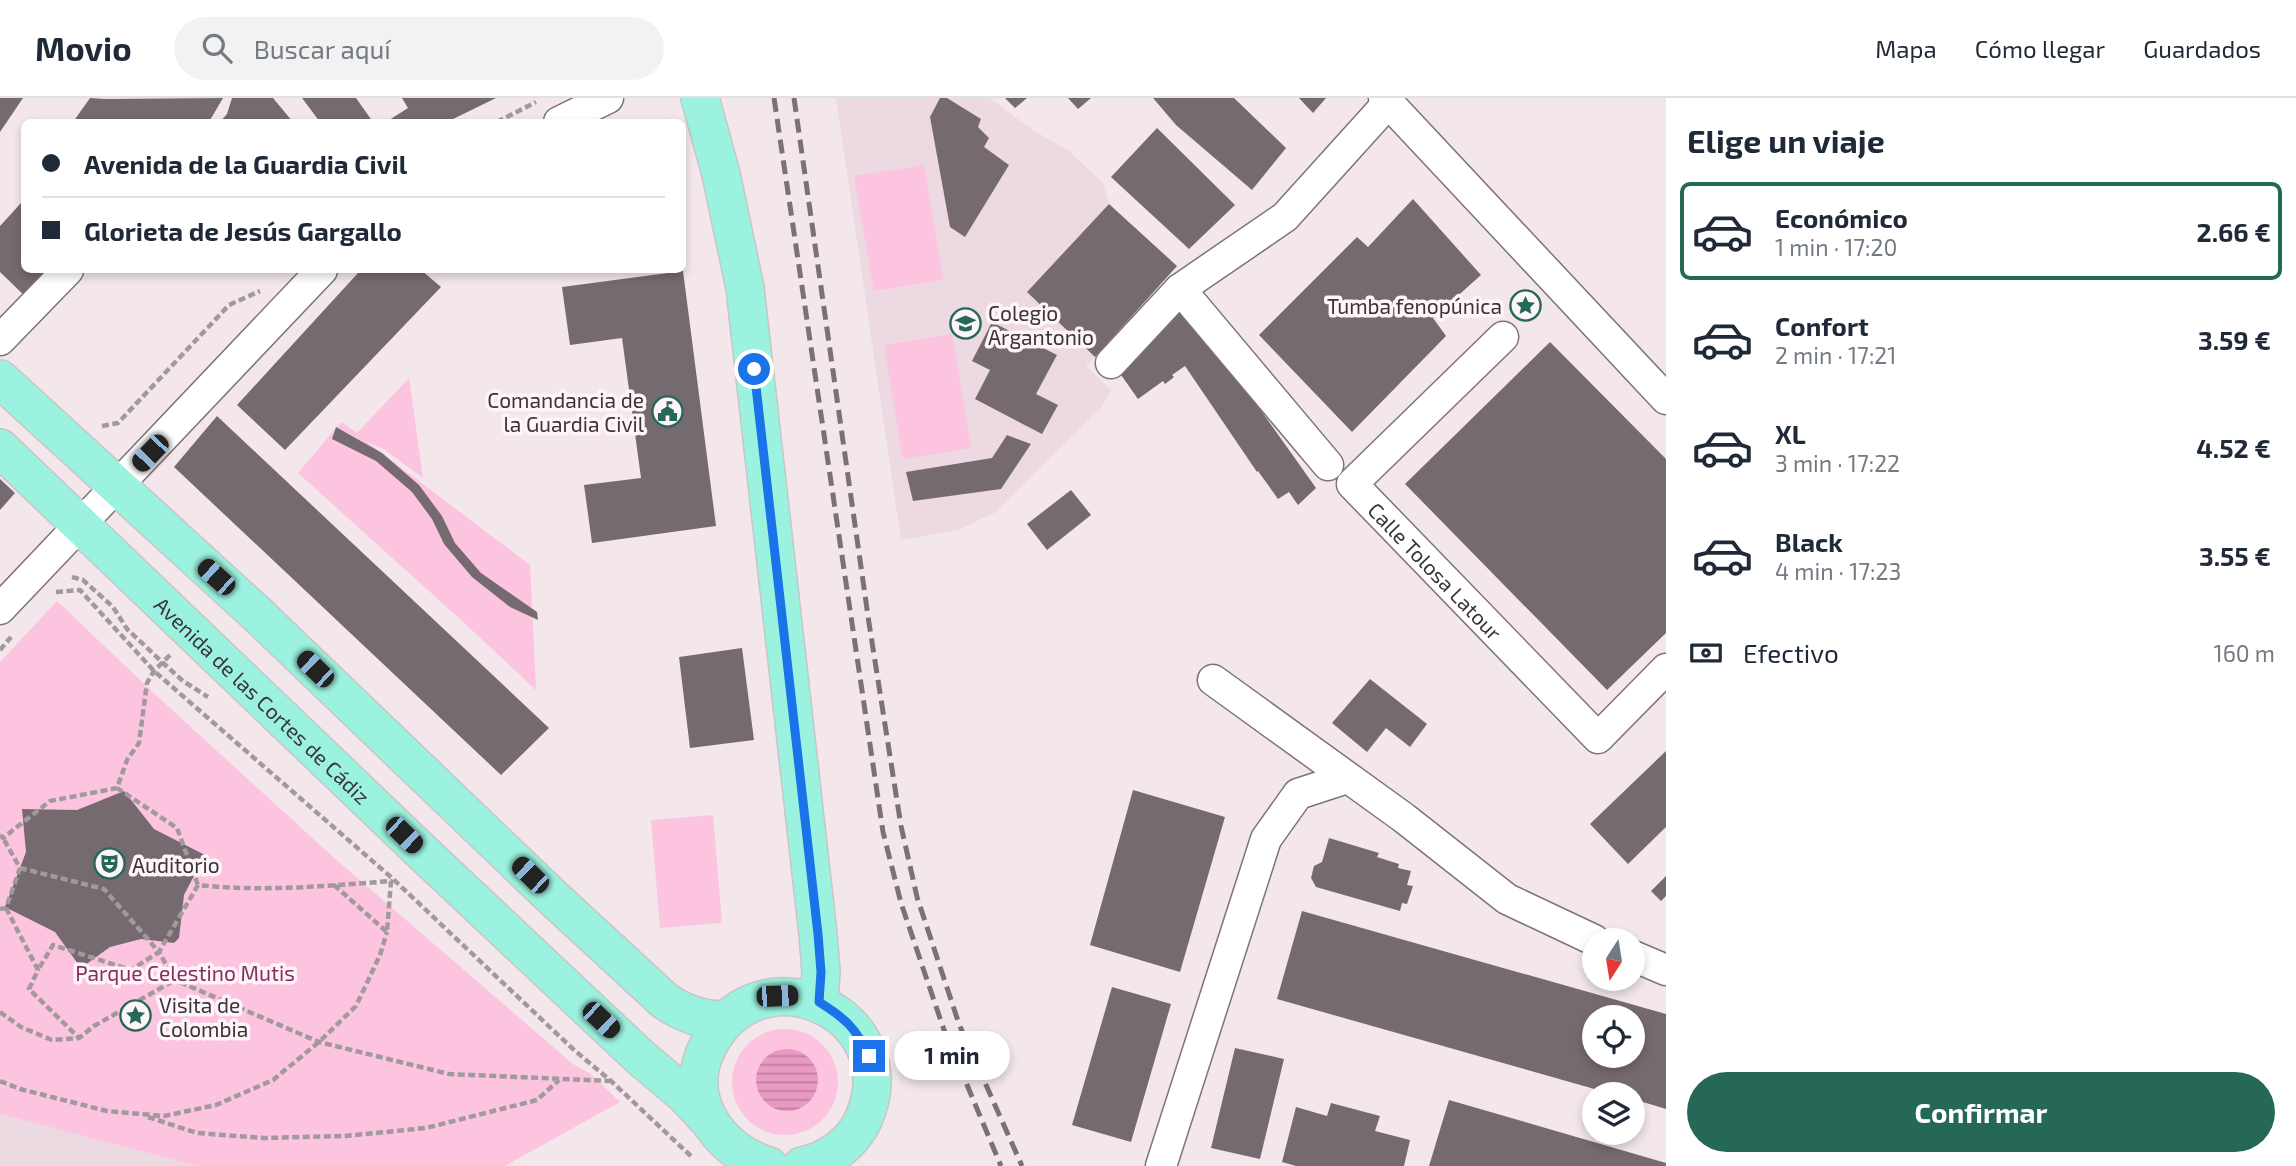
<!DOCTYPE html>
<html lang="es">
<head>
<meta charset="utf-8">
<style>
	:root { --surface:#fff; --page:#f2f2f3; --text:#1f2937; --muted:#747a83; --line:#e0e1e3; --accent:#266858 }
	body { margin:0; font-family:"Exo 2",sans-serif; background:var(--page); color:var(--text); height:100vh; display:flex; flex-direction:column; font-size:26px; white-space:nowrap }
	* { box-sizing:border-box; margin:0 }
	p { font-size:23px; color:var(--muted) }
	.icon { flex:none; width:38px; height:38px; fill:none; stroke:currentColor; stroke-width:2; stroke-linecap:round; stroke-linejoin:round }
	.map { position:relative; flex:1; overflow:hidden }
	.panel { display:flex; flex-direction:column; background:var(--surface); width:630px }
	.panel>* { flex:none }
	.hud { position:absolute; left:21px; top:21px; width:665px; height:154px; border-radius:10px; box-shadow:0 4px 10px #0003; display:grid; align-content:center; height:154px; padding:0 21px; background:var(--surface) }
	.needle { width:46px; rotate:192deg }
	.tools { position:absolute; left:1582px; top:830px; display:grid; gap:14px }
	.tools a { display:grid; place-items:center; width:63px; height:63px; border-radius:50%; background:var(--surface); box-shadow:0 4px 10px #0003; font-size:35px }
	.end { position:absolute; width:32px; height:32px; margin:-16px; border:9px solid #1a73e8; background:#fff; box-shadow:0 0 0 4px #fff }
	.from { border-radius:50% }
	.bubble { position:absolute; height:49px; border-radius:24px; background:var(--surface); box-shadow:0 4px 10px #0003; font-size:23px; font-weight:700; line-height:49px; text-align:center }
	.car { position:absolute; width:21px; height:42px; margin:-21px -10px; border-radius:9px; box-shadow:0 0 5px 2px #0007; background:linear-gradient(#222 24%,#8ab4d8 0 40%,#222 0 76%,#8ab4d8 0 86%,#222 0) }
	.hud b { display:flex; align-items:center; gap:24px; height:66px; font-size:26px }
	.hud b+b { border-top:2px solid var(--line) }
	.hud i { width:18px; height:18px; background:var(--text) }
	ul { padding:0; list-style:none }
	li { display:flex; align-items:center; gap:21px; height:98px; margin:0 14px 10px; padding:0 7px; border:4px solid transparent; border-radius:10px }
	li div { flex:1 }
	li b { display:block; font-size:26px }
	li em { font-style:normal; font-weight:700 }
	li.current { border-color:var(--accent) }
	li>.icon { width:63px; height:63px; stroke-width:1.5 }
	h2 { padding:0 21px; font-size:32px; line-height:84px }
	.pay { display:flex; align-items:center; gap:18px; height:77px; padding:0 21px; font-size:26px }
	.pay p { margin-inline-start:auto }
	.primary-button { display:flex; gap:14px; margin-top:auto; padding:14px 21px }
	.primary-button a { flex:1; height:80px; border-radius:42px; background:var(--accent); color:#fff; font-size:28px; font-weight:700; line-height:80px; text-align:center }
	header { display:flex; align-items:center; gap:42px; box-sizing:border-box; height:98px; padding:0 35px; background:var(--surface); border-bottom:2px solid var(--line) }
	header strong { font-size:33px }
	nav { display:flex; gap:38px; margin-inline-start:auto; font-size:24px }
	.search { width:490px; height:63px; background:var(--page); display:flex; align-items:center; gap:18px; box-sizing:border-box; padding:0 24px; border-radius:38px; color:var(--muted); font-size:26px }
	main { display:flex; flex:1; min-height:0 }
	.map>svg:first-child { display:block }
	.built { fill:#edd9e2 }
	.green { fill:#fcc4df }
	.water { fill:url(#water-rules) }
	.building { fill:#756a6f; fill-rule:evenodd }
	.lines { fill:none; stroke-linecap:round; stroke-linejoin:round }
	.minor-casing { stroke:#7e7378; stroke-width:33 }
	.major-casing { stroke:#c8c6c7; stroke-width:40 }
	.path { stroke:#a2999d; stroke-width:4.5; stroke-dasharray:7 3.5; stroke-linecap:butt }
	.minor { stroke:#fff; stroke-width:30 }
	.major { stroke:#9bf2de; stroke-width:37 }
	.rail { stroke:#7a7376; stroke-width:5; stroke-dasharray:14 7; stroke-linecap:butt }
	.route { stroke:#1a73e8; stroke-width:9 }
	.labels { text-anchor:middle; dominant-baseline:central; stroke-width:7; stroke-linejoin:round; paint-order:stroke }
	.poi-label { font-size:21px; fill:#3a3538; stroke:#fef5f9; text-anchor:start }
	.street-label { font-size:21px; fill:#3a3538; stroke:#fef5f9 }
	.park-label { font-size:21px; fill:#882d62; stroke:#fef5f9 }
</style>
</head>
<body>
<header>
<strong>Movio</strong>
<div class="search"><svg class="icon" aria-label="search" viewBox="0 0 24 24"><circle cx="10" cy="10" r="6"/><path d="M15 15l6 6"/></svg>Buscar aquí</div>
<nav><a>Mapa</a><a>Cómo llegar</a><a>Guardados</a></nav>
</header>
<main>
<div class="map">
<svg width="1666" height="1068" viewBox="0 0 1666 1068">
	<defs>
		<pattern id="water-rules" width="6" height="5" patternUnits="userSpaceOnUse" patternTransform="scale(1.75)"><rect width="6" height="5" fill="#e99ac2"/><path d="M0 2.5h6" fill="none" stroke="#be7e9f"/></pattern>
	</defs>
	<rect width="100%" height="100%" fill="#f3e7ec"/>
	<path class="built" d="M 836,0 L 989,0 L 1033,32 L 1069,53 L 1103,85 L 1109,106 L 1028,194 L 1095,259 L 1086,268 L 1111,292 L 1102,309 L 996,414 L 958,432 L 901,442 Z
		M 0,1016 L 198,1068 L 0,1068 Z"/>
	<path class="green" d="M 924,67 L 943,182 L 874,193 L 854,78 Z
		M 952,236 L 971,350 L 903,361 L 884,247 Z
		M 409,280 L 423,380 L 385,352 L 366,343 L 530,467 L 536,592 L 460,521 L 298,375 L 341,324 L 357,335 Z
		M 57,503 L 159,600 L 332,758 L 573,966 L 591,976 L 620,1004 L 505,1068 L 198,1068 L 0,1016 L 0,564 Z
		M 713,717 L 722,825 L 660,830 L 651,722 Z
		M732 984a53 53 0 1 1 106 0a53 53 0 1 1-106 0Z"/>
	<path class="water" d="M756 982a31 31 0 1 1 62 0a31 31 0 1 1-62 0Z"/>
	<path class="building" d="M 0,0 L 23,0 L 0,34 Z
		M 90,0 L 105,1 L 223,0 L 209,24 L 73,24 Z
		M 232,0 L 273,0 L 293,24 L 220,24 L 227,16 Z
		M 302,0 L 356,0 L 373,24 L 320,24 Z
		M 402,0 L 496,0 L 447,24 L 386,24 L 408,10 Z
		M 940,0 L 947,0 L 981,21 L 978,29 L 989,40 L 984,49 L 1009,67 L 965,139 L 950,129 L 930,19 Z
		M 1005,0 L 1027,0 L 1015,10 Z
		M 1068,0 L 1091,0 L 1078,11 Z
		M 1153,0 L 1234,0 L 1286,50 L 1252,92 L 1176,27 Z
		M 1299,0 L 1326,0 L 1313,15 Z
		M 1157,30 L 1235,107 L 1189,151 L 1111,79 Z
		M 1413,101 L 1481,177 L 1433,220 L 1446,238 L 1352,334 L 1259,237 L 1357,139 L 1368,149 Z
		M 21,105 L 24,108 L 24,172 L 57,172 L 29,202 L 0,174 L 0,128 Z
		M 1109,106 L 1177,168 L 1095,259 L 1027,194 Z
		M 365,172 L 421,172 L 441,189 L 285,352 L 237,307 L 358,175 Z
		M 683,173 L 716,428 L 592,445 L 584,387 L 641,380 L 622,240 L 570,247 L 562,189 Z
		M 1186,207 L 1316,390 L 1298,407 L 1289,394 L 1278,401 L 1258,373 L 1257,374 L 1185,268 L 1172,277 L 1174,279 L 1165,286 L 1163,283 L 1138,301 L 1119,274 L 1153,237 L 1165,229 L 1165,225 Z
		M 992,224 L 1057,257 L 1036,296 L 1058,307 L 1042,336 L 975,301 L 990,272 L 972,263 Z
		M 1550,244 L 1666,361 L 1666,535 L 1607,592 L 1405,386 Z
		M 217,318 L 549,630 L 501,677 L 174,369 Z
		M 336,329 L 382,355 L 419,387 L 442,418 L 455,445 L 481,475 L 537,514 L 538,522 L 510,509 L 472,479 L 444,446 L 432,421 L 412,394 L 376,363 L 332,341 Z
		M 1007,337 L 1031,346 L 1001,391 L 913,403 L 906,374 L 992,360 Z
		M 0,381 L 15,395 L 0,412 Z
		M 1071,392 L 1091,417 L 1047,452 L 1027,426 Z
		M 742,550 L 754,642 L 690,650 L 679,559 Z
		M 1370,581 L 1427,626 L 1410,649 L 1386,630 L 1367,654 L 1332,625 Z
		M 1666,653 L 1666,729 L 1628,766 L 1590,726 Z
		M 1133,692 L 1225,719 L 1180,874 L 1090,847 Z
		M 124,693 L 154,731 L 205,757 L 184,797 L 179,840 L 174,845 L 141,841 L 110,849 L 81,870 L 55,834 L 5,809 L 26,754 L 22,711 L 77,712 Z
		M 1329,740 L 1379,755 L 1377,759 L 1399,766 L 1398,770 L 1411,773 L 1407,787 L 1413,788 L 1407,806 L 1402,805 L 1400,813 L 1316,789 L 1311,780 L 1314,768 L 1322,764 Z
		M 1666,778 L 1666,798 L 1661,803 L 1651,793 Z
		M 1302,813 L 1666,916 L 1666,1011 L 1633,1001 L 1633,996 L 1612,996 L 1277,901 ZM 1594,919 L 1633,919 L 1633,957 L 1594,957 Z
		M 1112,889 L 1171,906 L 1131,1044 L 1072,1027 Z
		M 1235,950 L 1284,961 L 1260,1061 L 1211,1050 Z
		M 1449,1002 L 1666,1065 L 1666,1068 L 1429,1068 Z
		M 1331,1005 L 1380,1018 L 1375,1033 L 1410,1042 L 1404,1068 L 1296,1068 L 1282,1064 L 1296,1009 L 1327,1018 Z"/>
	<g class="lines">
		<defs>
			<g id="minor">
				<path d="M 1384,0 L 1666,301"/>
				<path d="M 559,24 L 608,0"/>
				<path id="s1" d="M 1503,239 L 1352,386 L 1598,640 L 1666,571"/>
				<path d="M 0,242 L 68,172"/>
				<path d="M 1111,265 L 1180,191"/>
				<path d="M 1328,367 L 1180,191 L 1285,119 L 1389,4"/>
				<path d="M 0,511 L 322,172"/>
				<path d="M 1213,582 L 1404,720 L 1507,801 L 1594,842"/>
				<path d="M 1633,858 L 1666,872"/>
				<path d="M 1161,1068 L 1266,741 L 1298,696 L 1347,680"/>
			</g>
			<g id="major">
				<path d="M 700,0 L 721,76 L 745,190 L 818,836 L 821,874 L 819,904"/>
				<path d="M 0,281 L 256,515 L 549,796 L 665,903 C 684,916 703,923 726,922"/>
				<path id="s2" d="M 0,350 L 423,755 L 640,959 L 685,997 L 710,1024"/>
				<path d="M 769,1068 C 718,1053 681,1000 708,948 C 761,846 910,918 863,1022 C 852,1046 828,1063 802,1068"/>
			</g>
		</defs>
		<use href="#minor" class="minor-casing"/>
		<use href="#major" class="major-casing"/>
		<path class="path" d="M 497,24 L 536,4
			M 102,328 L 118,325 L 229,207 L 260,193
			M 72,479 L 83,482 L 113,509 L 127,531 L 162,564 L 183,583 L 208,599
			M 56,494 L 80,492 L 154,573 L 392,780 L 573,951 L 611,983 L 692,1059
			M 0,552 L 11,539
			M 170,557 L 154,573 L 147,585 L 139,645 L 127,662 L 117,690 L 177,730 L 198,787
			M 0,737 L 3,740 L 50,703 L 117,690
			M 20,770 L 104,791 L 159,854 L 131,872 L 53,847 L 38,872
			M 334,787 L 387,834 L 391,783 C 327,788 262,794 198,787 L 159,854 L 175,882 L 319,944 L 449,976 L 610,983
			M 6,810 L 38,872 L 29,891 L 79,940
			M 0,811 L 6,810 L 20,770 L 3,740
			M 0,914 L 21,929 L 52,942 L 79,940 L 94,928 L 175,882
			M 0,983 L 20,991 L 107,1013 L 164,1018 L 216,1007 L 273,982 L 319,944 L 356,908 L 380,857 L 387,834
			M 148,1019 L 197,1035 L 263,1040 L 345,1038 L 426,1030 L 537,1002 L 559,982"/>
		<use href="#minor" class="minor"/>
		<use href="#major" class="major"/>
		<path class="rail" d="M 774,0 L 883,734 L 901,805 L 944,932 L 1001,1068
			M 794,0 L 869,525 L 901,728 L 917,799 L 959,926 L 1022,1068"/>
	</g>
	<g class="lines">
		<path class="route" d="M 754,271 L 818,836 L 821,874 L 819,904 C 845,920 856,930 869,958"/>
	</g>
	<defs>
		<symbol id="sight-ring" viewBox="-11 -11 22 22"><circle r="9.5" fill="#fef5f9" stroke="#266858" stroke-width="1.5"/><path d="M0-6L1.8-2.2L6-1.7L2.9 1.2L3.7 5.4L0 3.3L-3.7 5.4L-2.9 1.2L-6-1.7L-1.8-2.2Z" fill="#266858"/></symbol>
		<symbol id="university-ring" viewBox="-11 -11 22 22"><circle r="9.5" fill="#fef5f9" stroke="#266858" stroke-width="1.5"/><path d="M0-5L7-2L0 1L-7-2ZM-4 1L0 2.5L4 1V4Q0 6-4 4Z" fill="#266858"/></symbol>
		<symbol id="civic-ring" viewBox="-11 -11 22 22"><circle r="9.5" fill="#fef5f9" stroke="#266858" stroke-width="1.5"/><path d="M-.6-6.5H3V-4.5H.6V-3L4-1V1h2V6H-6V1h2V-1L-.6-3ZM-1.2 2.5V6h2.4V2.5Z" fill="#266858"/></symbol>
		<symbol id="theatre-ring" viewBox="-11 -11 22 22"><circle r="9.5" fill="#fef5f9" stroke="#266858" stroke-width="1.5"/><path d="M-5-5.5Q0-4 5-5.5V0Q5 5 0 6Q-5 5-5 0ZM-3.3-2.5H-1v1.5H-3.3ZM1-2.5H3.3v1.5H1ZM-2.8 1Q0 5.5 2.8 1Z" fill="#266858"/></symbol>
	</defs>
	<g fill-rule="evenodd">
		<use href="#sight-ring" x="1508" y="190" width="35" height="35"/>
		<use href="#university-ring" x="948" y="208" width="35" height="35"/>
		<use href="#civic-ring" x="650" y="296" width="35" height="35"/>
		<use href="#theatre-ring" x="92" y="748" width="35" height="35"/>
		<use href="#sight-ring" x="118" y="900" width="35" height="35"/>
	</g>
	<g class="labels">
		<g class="poi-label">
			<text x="1502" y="207" text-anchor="end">Tumba fenopúnica</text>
			<text x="988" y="214">Colegio<tspan x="988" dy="24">Argantonio</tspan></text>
			<text x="644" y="301" text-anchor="end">Comandancia de<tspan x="644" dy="24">la Guardia Civil</tspan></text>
			<text x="132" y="766">Auditorio</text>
			<text x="159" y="906">Visita de<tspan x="159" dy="24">Colombia</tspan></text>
		</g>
		<g class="street-label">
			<text stroke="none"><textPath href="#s1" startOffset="331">Calle Tolosa Latour</textPath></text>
			<text stroke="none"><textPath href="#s2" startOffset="364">Avenida de las Cortes de Cádiz</textPath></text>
		</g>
		<g class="park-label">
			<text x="185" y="874">Parque Celestino Mutis</text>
		</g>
	</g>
</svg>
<div class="tools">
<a><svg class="needle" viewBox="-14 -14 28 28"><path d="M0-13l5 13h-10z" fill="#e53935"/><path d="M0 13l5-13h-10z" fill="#747a83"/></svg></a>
<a><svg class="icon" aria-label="locate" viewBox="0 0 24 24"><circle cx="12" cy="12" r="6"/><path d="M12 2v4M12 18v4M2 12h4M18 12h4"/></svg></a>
<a><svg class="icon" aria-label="layers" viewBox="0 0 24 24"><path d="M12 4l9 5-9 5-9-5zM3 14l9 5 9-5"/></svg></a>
</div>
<i class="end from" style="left:754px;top:271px"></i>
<i class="end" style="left:869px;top:958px"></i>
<div class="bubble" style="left:894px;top:933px;width:116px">1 min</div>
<i class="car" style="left:150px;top:355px;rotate:224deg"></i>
<i class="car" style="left:216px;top:479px;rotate:312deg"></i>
<i class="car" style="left:315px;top:571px;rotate:314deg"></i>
<i class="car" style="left:404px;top:737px;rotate:134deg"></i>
<i class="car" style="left:530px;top:777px;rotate:314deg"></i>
<i class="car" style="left:777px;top:898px;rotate:88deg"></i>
<i class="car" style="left:601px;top:922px;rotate:133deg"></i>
<div class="hud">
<b><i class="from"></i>Avenida de la Guardia Civil</b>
<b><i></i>Glorieta de Jesús Gargallo</b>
</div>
</div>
<section class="panel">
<h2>Elige un viaje</h2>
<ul>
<li class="current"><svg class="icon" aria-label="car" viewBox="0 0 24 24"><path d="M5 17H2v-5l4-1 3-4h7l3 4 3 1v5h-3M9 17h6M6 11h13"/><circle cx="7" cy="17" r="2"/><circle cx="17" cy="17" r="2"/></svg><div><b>Económico</b><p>1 min · 17:20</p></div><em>2.66 €</em></li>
<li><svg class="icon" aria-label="car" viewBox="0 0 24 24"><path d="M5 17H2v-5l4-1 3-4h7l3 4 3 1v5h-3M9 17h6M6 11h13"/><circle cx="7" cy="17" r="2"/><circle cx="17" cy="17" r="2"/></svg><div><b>Confort</b><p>2 min · 17:21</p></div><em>3.59 €</em></li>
<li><svg class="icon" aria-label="car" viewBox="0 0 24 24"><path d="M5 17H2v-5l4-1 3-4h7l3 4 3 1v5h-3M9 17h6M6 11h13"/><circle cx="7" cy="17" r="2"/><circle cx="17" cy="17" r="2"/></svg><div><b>XL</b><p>3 min · 17:22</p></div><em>4.52 €</em></li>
<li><svg class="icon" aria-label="car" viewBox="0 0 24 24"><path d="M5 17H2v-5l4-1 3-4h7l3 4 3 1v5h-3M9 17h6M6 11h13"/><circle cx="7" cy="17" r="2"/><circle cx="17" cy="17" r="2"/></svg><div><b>Black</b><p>4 min · 17:23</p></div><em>3.55 €</em></li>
</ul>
<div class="pay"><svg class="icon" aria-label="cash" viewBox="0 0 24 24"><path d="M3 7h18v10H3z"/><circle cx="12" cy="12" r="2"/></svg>Efectivo<p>160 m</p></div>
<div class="primary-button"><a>Confirmar</a></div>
</section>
</main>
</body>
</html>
